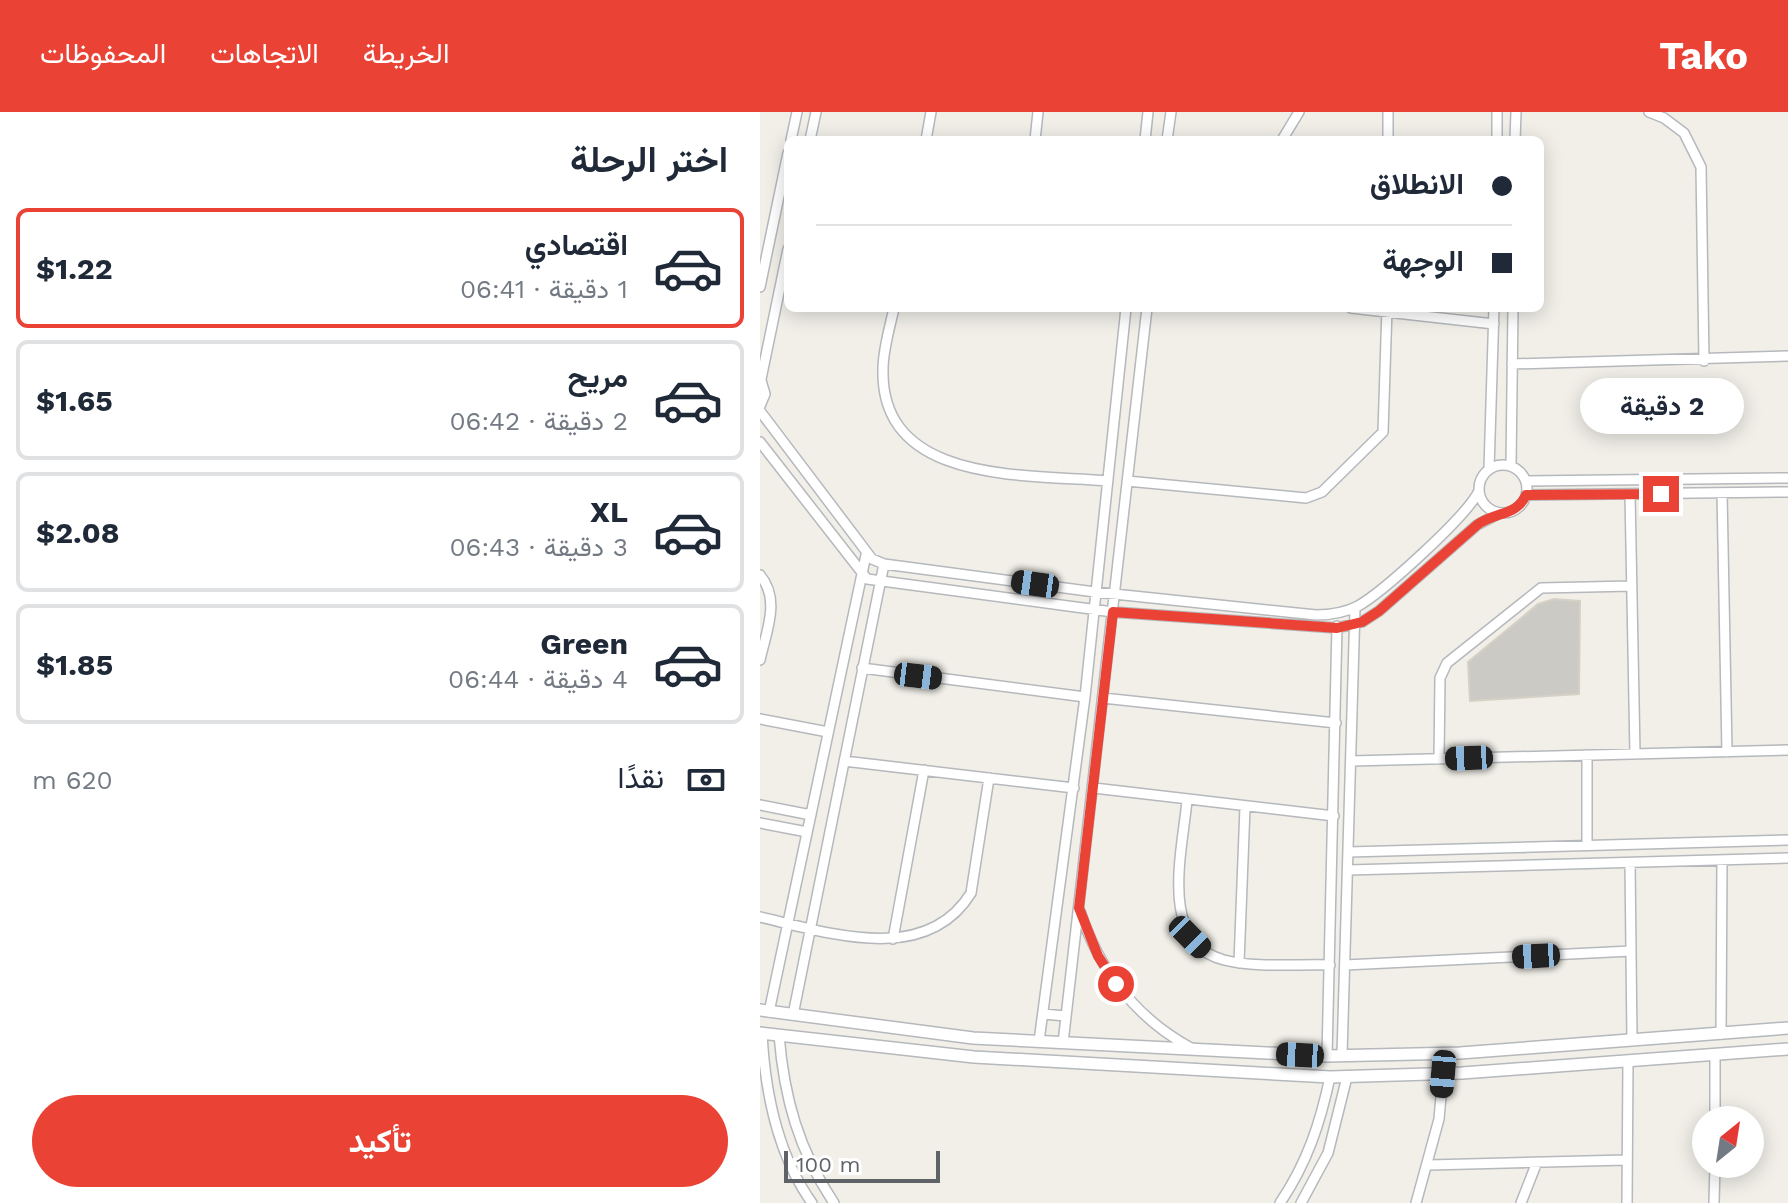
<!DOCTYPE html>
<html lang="ar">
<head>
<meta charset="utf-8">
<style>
	:root { --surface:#fff; --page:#f2f2f3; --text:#1f2937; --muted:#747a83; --line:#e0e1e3; --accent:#ea4335 }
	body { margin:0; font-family:"Work Sans",Vazirmatn,sans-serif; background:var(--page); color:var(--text); direction:rtl; height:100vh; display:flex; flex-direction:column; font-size:30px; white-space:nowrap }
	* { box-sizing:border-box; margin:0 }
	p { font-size:26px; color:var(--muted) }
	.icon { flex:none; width:44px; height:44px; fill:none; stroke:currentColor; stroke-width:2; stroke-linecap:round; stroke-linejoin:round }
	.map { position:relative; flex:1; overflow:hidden; direction:ltr }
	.sheet { display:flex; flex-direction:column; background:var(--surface); width:760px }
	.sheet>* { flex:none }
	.hud { position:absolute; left:24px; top:24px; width:760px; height:176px; border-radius:12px; box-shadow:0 4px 20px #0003; direction:rtl; display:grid; align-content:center; height:176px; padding:0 32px; background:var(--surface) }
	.needle { width:52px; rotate:30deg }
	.buttons { position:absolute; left:932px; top:994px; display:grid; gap:16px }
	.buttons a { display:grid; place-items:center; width:72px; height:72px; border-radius:50%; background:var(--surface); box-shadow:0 4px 20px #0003; font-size:40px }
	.scale { position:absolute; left:24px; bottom:20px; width:156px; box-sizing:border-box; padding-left:8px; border:4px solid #5f6368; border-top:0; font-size:22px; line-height:28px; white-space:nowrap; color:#5f6368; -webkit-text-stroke:6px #fff; paint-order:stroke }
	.end { position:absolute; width:36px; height:36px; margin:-18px; border:10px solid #ea4335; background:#fff; box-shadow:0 0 0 4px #fff }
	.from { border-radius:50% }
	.bubble { position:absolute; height:56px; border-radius:28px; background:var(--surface); box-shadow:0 4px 20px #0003; font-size:26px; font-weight:700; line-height:56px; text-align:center; direction:rtl }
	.car { position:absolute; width:24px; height:48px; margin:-24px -12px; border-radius:10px; box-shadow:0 0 6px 2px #0007; background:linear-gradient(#222 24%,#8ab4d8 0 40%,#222 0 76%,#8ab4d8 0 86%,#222 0) }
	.hud b { display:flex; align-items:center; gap:28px; height:76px; font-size:30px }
	.hud b+b { border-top:2px solid var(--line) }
	.hud i { width:20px; height:20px; background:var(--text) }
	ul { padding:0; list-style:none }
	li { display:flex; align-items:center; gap:24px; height:120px; margin:0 16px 12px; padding:0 16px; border:4px solid var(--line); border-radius:12px }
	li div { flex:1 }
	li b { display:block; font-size:30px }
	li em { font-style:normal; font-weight:700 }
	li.active { border-color:var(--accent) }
	li>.icon { width:72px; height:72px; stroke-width:1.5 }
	h2 { padding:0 32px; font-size:36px; line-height:96px }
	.pay { display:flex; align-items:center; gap:20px; height:88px; padding:0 32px; font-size:30px }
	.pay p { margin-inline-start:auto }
	.action { display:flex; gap:16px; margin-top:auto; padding:16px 32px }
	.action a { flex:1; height:92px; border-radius:48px; background:var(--accent); color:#fff; font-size:32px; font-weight:700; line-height:92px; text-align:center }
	header { display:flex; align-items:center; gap:48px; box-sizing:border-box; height:112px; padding:0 40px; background:var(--accent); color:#fff }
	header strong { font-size:38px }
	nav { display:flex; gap:44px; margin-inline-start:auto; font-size:28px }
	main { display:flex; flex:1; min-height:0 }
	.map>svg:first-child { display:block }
	.building { fill:#cccac5; stroke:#d6d1c6; stroke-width:2 }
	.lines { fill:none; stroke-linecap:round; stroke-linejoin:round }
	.minor-casing { stroke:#b5b8bc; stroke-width:12 }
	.tertiary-casing { stroke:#b5b8bc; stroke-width:14 }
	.minor { stroke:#fff; stroke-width:9 }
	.tertiary { stroke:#fff; stroke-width:11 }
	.route { stroke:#ea4335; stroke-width:10 }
</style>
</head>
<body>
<header>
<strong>Tako</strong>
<nav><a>الخريطة</a><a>الاتجاهات</a><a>المحفوظات</a></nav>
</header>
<main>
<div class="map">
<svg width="1028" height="1091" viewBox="0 0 1028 1091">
	<rect width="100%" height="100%" fill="#f1efe8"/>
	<path class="building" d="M 794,487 L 820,489 L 819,582 L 710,589 L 708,550 L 778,492 Z"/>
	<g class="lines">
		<defs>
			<path id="minor" d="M 889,0 L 904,6 L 924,21 L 941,55 L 944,249
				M 31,28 L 37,0
				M 50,28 L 56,0
				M 166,28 L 171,0
				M 275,28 L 278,0
				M 385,28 L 388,0
				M 407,28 L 411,0
				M 522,28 L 539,0
				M 628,28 L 628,0
				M 737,28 L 737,0
				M 755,28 L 756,0
				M 0,175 L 28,41
				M 134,196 C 130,215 123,237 123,257 C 120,373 268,362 348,369
				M 591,196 L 734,212
				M 752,252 L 1028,244
				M 0,265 L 5,282 L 0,294
				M 1,267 L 28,137
				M 0,299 L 112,447 L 124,452 L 335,480 L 556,503 C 571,503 584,501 598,494 C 623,480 706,405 719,379
				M 0,330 L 107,467 L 353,500 L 577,516 L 602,510 L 619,499 L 717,413 L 740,401
				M719 377a24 24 0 1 1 48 0a24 24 0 1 1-48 0Z
				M 751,354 L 753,196
				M 729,357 L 734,196
				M 367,369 L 546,386 L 562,380 L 623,320 L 627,196
				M 766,369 L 1028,366
				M 962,381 L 967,640
				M 870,382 L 875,642
				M 766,383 L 1028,380
				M 0,463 C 21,488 6,520 0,548
				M 102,556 L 325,585
				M 343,586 L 576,611
				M 0,607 L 68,620
				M 827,643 L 827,733
				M 679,647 L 680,566 L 687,551 L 781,476 L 872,474
				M 84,649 L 314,676
				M 591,649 L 1028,638
				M 334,676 L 574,704
				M 427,688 C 423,737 397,831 464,848 C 497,856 536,852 570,853
				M 0,693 L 51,703
				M 0,711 L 47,720
				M 588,740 L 1028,728
				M 870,751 L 872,928
				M 588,758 L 1028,746
				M 320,799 C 339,858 376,906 431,936
				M 0,805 C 69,821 166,854 211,781 L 229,666
				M 133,827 L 164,658
				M 479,851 L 485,695
				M 585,853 L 871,839
				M 9,900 L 106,443
				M 283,902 L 306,904
				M 33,903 L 124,452
				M 2,921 C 5,981 17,1042 52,1091
				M 961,922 L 962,748
				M 19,923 C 24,986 39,1039 74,1091
				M 279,929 L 325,585 L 366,196
				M 303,931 L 387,196
				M 582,943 L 595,496
				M 567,944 L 577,514
				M 955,1008 L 955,942
				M 669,1053 L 867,1048
				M 520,1091 C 547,1051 560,1012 570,965
				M 541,1091 L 568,1041 L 587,965
				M 656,1091 L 679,1007 L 683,962
				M 761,1091 L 777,1050
				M 867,1091 L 868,949
				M 954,1091 L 955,1052"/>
			<path id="tertiary" d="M 0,898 L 213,926 L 567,944 L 700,941 L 1028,916
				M 0,921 L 214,945 L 570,965 L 702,961 L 1028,937"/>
		</defs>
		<use href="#minor" class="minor-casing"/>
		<use href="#tertiary" class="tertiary-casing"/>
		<use href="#minor" class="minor"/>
		<use href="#tertiary" class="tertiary"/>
	</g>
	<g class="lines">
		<path class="route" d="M 356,872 L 338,844 L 319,796 L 353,500 L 577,516 L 602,510 L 619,499 L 717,413 C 734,400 757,404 766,383 L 901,382"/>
	</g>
</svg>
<div class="buttons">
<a><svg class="needle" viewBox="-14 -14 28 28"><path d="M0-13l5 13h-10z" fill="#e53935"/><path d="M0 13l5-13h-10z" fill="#747a83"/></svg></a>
</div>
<div class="scale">100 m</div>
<i class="end from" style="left:356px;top:872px"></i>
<i class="end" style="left:901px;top:382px"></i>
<div class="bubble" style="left:820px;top:266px;width:164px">2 دقيقة</div>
<i class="car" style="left:275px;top:472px;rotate:278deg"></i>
<i class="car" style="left:158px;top:564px;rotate:97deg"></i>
<i class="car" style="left:709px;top:646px;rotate:268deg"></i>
<i class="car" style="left:430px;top:825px;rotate:135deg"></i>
<i class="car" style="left:776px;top:844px;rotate:267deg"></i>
<i class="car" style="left:540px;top:943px;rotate:273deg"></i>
<i class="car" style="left:683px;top:962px;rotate:185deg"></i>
<div class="hud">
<b><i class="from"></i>الانطلاق</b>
<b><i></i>الوجهة</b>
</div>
</div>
<section class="sheet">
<h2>اختر الرحلة</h2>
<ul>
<li class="active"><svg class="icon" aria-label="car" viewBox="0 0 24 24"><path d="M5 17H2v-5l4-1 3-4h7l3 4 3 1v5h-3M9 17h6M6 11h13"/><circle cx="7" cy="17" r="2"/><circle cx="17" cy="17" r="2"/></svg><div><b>اقتصادي</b><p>1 دقيقة · 06:41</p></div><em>$1.22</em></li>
<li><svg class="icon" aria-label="car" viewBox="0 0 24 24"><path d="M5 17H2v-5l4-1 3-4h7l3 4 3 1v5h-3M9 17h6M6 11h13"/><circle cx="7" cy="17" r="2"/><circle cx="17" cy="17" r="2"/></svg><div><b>مريح</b><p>2 دقيقة · 06:42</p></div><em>$1.65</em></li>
<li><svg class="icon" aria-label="car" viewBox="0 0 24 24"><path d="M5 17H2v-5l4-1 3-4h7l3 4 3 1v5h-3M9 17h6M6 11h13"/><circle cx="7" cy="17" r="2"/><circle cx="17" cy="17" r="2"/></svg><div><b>XL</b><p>3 دقيقة · 06:43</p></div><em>$2.08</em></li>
<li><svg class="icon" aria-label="car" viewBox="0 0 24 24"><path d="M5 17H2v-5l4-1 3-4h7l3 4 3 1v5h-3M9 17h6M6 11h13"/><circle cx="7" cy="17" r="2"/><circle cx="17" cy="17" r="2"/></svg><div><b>Green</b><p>4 دقيقة · 06:44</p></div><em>$1.85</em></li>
</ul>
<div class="pay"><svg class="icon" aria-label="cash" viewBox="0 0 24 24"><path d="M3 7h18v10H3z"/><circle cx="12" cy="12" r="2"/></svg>نقدًا<p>620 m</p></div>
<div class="action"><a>تأكيد</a></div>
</section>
</main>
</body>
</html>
